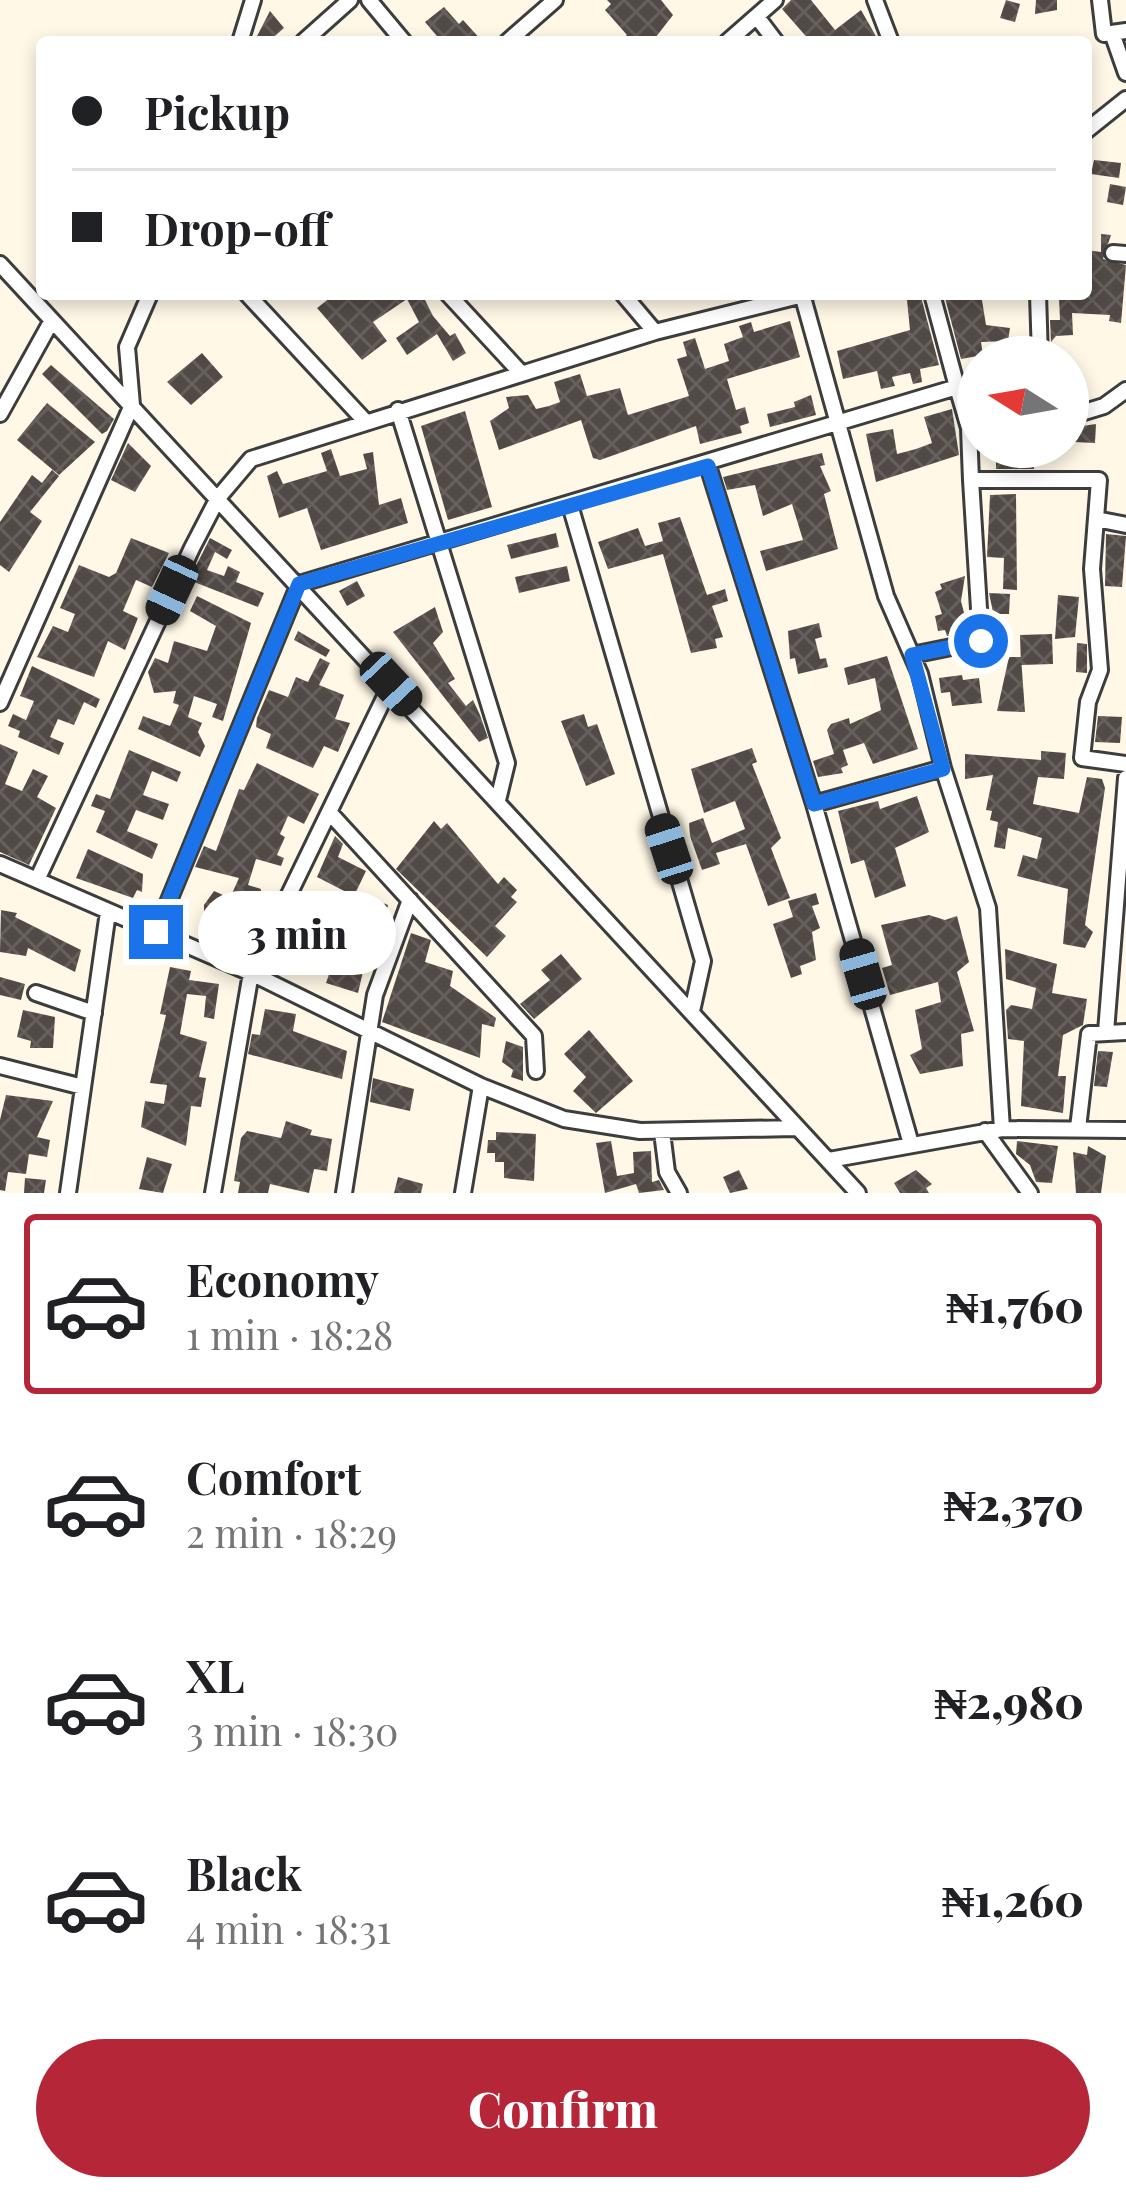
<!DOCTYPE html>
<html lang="en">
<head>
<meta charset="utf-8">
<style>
	:root { --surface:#fff; --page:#f6f6f6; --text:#202124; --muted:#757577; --line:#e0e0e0; --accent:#b52638 }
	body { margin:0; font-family:"Playfair Display",serif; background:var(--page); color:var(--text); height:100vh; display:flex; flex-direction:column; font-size:45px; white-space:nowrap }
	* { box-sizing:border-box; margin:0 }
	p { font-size:39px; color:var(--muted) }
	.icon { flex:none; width:66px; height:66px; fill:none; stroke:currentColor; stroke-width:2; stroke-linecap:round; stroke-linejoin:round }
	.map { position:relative; height:1193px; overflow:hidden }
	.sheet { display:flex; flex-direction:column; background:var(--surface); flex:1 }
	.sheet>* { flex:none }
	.banner { position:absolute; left:36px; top:36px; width:1056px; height:264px; border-radius:12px; box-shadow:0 6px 18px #0003; display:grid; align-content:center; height:264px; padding:0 36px; background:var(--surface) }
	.needle { width:78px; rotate:281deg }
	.controls { position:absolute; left:957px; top:336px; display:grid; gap:24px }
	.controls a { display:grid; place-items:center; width:132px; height:132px; border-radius:50%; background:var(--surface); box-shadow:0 6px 18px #0003; font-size:60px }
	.end { position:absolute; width:54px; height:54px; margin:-27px; border:15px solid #1a73e8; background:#fff; box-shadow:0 0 0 6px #fff }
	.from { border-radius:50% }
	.bubble { position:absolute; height:84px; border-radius:42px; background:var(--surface); box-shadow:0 6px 18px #0003; font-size:39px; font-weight:800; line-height:84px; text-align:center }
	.car { position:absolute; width:36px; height:72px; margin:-36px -18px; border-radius:15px; box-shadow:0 0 9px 3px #0007; background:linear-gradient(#222 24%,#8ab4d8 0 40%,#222 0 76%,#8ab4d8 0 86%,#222 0) }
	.banner b { display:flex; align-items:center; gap:42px; height:114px; font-size:45px }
	.banner b+b { border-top:3px solid var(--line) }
	.banner i { width:30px; height:30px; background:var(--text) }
	ul { padding:21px 0 0; list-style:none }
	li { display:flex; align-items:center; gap:36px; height:180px; margin:0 24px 18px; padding:0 12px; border:6px solid transparent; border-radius:12px }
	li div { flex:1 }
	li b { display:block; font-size:45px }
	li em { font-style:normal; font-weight:800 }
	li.on { border-color:var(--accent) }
	li>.icon { width:108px; height:108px; stroke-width:1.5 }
	.cta { display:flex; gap:24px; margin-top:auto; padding:24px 36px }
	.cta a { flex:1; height:138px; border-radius:72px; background:var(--accent); color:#fff; font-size:48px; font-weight:800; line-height:138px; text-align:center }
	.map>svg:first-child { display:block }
	.building { fill:url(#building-cross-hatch) }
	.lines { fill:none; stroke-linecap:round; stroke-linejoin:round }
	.street-casing { stroke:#3d3d3d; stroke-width:20 }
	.street { stroke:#fff; stroke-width:14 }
	.route { stroke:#1a73e8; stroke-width:15 }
</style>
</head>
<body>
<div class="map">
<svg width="1126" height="1193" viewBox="0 0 1126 1193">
	<defs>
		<pattern id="building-cross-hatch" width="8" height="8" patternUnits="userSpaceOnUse" patternTransform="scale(3)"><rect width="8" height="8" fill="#524a46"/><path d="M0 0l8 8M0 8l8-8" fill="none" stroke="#66605c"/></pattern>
	</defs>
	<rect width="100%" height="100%" fill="#fff8e7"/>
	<path class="building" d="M 607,0 L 661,0 L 673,15 L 652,42 L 617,42 L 627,35 L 605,10 L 611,4 Z
		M 791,0 L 811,0 L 835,30 L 861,10 L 877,38 L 811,42 L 782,9 Z
		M 1006,0 L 1020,4 L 1015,22 L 1000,18 Z
		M 1036,0 L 1057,0 L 1057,10 L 1035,14 Z
		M 444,7 L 459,24 L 463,20 L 483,42 L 442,42 L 425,22 Z
		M 270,11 L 284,28 L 268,42 L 254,42 Z
		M 1094,160 L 1121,163 L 1119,178 L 1091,174 Z
		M 1110,184 L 1126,187 L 1123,205 L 1107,202 Z
		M 1101,234 L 1111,235 L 1103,259 L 1126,265 L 1121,323 L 1109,321 L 1110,315 L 1072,313 L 1073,335 L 1056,336 L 1051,342 L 1050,320 L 1060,320 L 1059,298 L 1086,297 L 1086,250 L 1101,252 Z
		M 335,294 L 422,294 L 433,316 L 450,336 L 455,333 L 466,353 L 453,361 L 437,334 L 407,355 L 396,338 L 419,322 L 407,299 L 373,322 L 387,341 L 362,360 L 317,308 Z
		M 944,294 L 981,294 L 986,325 L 1010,328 L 1008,341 L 981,342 L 983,355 L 961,359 Z
		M 921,297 L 939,365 L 920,369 L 922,382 L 913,384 L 910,373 L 892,377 L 895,386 L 881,389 L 877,371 L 843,379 L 837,351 L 910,330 L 907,300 Z
		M 790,321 L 800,357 L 727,379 L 736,410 L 745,407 L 749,423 L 740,426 L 742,433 L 700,444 L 696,426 L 600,460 L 593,458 L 581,420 L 499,450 L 490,421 L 509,408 L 506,397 L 528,395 L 536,409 L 549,406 L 560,402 L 554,382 L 580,374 L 587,396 L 620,388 L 628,415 L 689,396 L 677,359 L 687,356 L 683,342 L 695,338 L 705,369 L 729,361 L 724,344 L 743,337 L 739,326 L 751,322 L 754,332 Z
		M 202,353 L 223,377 L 191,405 L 167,382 Z
		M 51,365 L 114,419 L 107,431 L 102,434 L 42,374 Z
		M 811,395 L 816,415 L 770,427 L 767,414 L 795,407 L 794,402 Z
		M 47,403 L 95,442 L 59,475 L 17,440 Z
		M 952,409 L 959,455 L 876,482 L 866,434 L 893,429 L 897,454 L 916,449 L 932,443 L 924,417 Z
		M 465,411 L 492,507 L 448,520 L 421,426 Z
		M 1096,424 L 1095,443 L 1074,442 L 1075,427 Z
		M 128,443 L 151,466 L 135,492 L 111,480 Z
		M 996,447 L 1006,447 L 1007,458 L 1034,458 L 1034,469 L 996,469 Z
		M 331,449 L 340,476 L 367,469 L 363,454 L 373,452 L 379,505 L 401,498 L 408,523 L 321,550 L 307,508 L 279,518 L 267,476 L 277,471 L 283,484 L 327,471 L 321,453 Z
		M 822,453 L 825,465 L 820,466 L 831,491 L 824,494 L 838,549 L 766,571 L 760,551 L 803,540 L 792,504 L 763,516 L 755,485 L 727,490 L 723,477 Z
		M 52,470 L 59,476 L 30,512 L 42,521 L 9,572 L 0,565 L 0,522 L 32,475 L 42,483 Z
		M 1016,494 L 1017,590 L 1003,589 L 1004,558 L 987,557 L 990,495 Z
		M 680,517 L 707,595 L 725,589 L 728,601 L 712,606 L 723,637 L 715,639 L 717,648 L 691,653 L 663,554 L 608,569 L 598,542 L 638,528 L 645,546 L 663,541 L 658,523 Z
		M 556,533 L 559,547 L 511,559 L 507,545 Z
		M 1106,534 L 1126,536 L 1122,587 L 1105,586 Z
		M 131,538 L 169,553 L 152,587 L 136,580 L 123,611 L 138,618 L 125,650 L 108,641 L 94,677 L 37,657 L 53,626 L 68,632 L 75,614 L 60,608 L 79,565 L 109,577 L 116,573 Z
		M 210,538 L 232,550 L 227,559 L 215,552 L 207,570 L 224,576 L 228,566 L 240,572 L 236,582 L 264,593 L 258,607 L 189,580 Z
		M 567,566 L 570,581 L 519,593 L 515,577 Z
		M 965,576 L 961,601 L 969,632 L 947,636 L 945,630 L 938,631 L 935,616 L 942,614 L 935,592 L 942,589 L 940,584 Z
		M 357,581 L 365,596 L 347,606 L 339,591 Z
		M 989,593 L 1010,594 L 1009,614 L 995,614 L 995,622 Z
		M 1058,595 L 1079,597 L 1075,637 L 1055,639 Z
		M 197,596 L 251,623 L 223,721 L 212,717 L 217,704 L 194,696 L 188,717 L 202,723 L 198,732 L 205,746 L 200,757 L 138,729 L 143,716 L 170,726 L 179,705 L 173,703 L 176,691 L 154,693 L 148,672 L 155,658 L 168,663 L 174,641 L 207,651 L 216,626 L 190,611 Z
		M 435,607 L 443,632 L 433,643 L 455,679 L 448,683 L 466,706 L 473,700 L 480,715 L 488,738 L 479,742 L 393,632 Z
		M 819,623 L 822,637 L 815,639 L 820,659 L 826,658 L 828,667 L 798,674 L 795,658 L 790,659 L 788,631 Z
		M 298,631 L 330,650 L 326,657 L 294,640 Z
		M 1052,634 L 1053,664 L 1021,665 L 1020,635 Z
		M 1077,643 L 1087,644 L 1087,673 L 1076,672 Z
		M 887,656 L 918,749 L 873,764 L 864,743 L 843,750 L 848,765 L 841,768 L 843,773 L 818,777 L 813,761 L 834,754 L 827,730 L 831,724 L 849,718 L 850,724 L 881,710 L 875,678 L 848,685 L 844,668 Z
		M 1009,657 L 1021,657 L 1025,712 L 997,711 Z
		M 320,658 L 330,663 L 319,685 L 344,695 L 335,719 L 350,723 L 338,752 L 324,746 L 313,768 L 266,748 L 271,734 L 256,727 L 257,718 L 269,690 L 288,697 L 296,677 L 308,682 Z
		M 32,666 L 100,699 L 96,708 L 84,702 L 74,725 L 58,719 L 50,737 L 64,743 L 59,755 L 18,737 L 20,731 L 8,726 L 13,714 L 26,720 L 34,701 L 20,696 Z
		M 962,675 L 963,680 L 979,678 L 982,703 L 952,706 L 950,692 L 941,693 L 939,678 Z
		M 584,714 L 588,727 L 597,724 L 615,774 L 586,786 L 561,721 Z
		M 1098,716 L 1122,717 L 1120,743 L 1095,742 Z
		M 0,744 L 18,752 L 5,784 L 22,791 L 33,769 L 48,776 L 37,797 L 56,808 L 29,865 L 0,852 Z
		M 752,748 L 757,762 L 752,764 L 781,838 L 771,848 L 790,898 L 768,906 L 746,844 L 716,853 L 720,864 L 702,870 L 690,836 L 689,823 L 703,818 L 712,843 L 745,829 L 735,801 L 704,813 L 691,769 Z
		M 129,750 L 181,772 L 177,782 L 152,771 L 143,795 L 169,804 L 163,820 L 136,810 L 127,831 L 158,844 L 152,859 L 96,832 L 105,811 L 91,806 L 96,794 L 110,799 Z
		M 1041,751 L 1066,753 L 1064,779 L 1038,777 L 1033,804 L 1079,813 L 1087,777 L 1102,779 L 1105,788 L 1085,925 L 1093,932 L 1085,948 L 1063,944 L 1068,889 L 1017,876 L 1023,855 L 1037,859 L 1042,838 L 1008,828 L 1005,849 L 994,847 L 998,822 L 990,820 L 992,811 L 986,810 L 993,775 L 965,779 L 965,754 L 1041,760 Z
		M 257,763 L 319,794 L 304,824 L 288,816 L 280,834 L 285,837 L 277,855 L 284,858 L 281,866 L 256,859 L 248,885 L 261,889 L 261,902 L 245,940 L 223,930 L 218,943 L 209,939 L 218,921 L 204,915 L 204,905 L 214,891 L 230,898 L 239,878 L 195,867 L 204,846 L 216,851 L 239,789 L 244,790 Z
		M 917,796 L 929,832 L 895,848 L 906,886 L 875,898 L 864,860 L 851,864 L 838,811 L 878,801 L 880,809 Z
		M 434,821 L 441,829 L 447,823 L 498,884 L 504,877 L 517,890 L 511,897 L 517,902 L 495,926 L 506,936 L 487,957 L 396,869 Z
		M 335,836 L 343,844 L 338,857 L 366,871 L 354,896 L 317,877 Z
		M 88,849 L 143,874 L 142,892 L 137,890 L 133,898 L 76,878 Z
		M 816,893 L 819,904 L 812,906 L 820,928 L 812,932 L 816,960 L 800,966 L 802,974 L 791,978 L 773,924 L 793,917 L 788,901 Z
		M 361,894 L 388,905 L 382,931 L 357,921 Z
		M 1,910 L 17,913 L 15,917 L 81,950 L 75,972 L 28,948 L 26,956 L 0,952 Z
		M 929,915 L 945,920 L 957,916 L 969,962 L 957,972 L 974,1031 L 961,1034 L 963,1066 L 920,1074 L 910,1055 L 922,1049 L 915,1010 L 941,1002 L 938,982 L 890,995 L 882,968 L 892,965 L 881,925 Z
		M 411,933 L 431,940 L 425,962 L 453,971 L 450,986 L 496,1018 L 494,1027 L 482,1024 L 480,1058 L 382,1022 Z
		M 341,940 L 369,946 L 358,993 L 326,983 Z
		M 1005,949 L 1057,964 L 1052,993 L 1087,999 L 1083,1025 L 1063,1035 L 1058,1076 L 1066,1076 L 1063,1113 L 1021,1106 L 1024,1041 L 1008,1039 L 1006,1010 L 1011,1005 L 1032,1009 L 1036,988 L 1006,979 Z
		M 561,954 L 582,979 L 534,1019 L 520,1004 L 550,980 L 541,970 Z
		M 170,967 L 191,971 L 189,980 L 219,984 L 214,1019 L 204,1017 L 206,996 L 187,994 L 180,1034 L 207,1042 L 199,1077 L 206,1078 L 201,1107 L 191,1106 L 186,1146 L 141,1127 L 145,1101 L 164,1104 L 167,1085 L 150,1083 L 166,1015 L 160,1014 Z
		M 0,977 L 25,984 L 21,1000 L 0,995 Z
		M 265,1009 L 296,1014 L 293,1031 L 347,1051 L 342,1079 L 248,1054 L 252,1034 L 260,1035 Z
		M 23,1010 L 55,1017 L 53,1048 L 30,1048 L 31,1041 L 17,1037 Z
		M 589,1030 L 633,1081 L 596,1113 L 573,1091 L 586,1077 L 564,1054 Z
		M 506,1041 L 523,1047 L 523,1081 L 511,1077 L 513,1070 L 502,1062 Z
		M 1098,1051 L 1113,1052 L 1107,1087 L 1094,1086 Z
		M 373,1078 L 414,1089 L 410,1111 L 370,1102 Z
		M 6,1095 L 53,1101 L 37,1137 L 50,1140 L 47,1157 L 29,1154 L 26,1174 L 8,1172 L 5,1191 L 0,1190 L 0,1120 Z
		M 286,1121 L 312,1130 L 310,1135 L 332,1139 L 327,1171 L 314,1169 L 309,1193 L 270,1184 L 268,1193 L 238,1193 L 240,1182 L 234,1181 L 241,1138 L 247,1131 L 281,1138 Z
		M 496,1132 L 536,1134 L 534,1181 L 504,1178 L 504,1162 L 495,1162 L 495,1153 L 487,1153 L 488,1140 L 496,1140 Z
		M 611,1141 L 617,1176 L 634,1173 L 633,1152 L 651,1151 L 652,1182 L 659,1180 L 664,1190 L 639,1193 L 636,1184 L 605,1193 L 596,1143 Z
		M 1017,1141 L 1058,1146 L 1052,1183 L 1036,1182 L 1030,1165 L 1016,1154 Z
		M 1088,1146 L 1106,1156 L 1101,1193 L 1076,1193 L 1073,1152 L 1087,1155 Z
		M 147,1157 L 172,1164 L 163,1193 L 139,1189 Z
		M 739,1170 L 748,1189 L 730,1193 L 723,1177 Z
		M 916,1170 L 932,1184 L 926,1188 L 929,1193 L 900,1193 L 894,1183 Z
		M 398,1177 L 423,1184 L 421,1193 L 394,1193 Z
		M 25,1178 L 46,1180 L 44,1193 L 24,1193 Z"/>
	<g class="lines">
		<defs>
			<path id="street" d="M 369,0 L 404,42
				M 875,0 L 891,42
				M 1100,0 L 1104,34 L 1126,31
				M 757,17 L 776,42
				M 1112,33 L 1126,73
				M 240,42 L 253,0
				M 303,42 L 350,0
				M 507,42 L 555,0
				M 727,42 L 775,0
				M 1086,131 L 1126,99
				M 1113,253 L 1126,254
				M 0,264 L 858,1193
				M 247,294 L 365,421
				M 448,294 L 521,373
				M 623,294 L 655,332
				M 802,294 L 886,596 L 920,674 L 943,768 L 988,908 L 1002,1129
				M 932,294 L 957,387
				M 1038,294 L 1040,357
				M 398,410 L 507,763 L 498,800
				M 0,414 L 51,322
				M 1068,417 L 1104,406 L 1126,390
				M 708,466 L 814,804 L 911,1144
				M 570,505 L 703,961 L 692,1011
				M 1096,519 L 1126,525
				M 912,655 L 981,641 L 971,480
				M 0,703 L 132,405 L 127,347 L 150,294
				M 814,804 L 943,768
				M 329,812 L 534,1036 L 536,1071
				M 0,864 L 251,973 L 481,1086 L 564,1119 L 640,1131 L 795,1128
				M 37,880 L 192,548 L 218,498 L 251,459 L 655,332 L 807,294
				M 156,932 L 299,584 L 957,387 L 969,428 L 971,480 L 1099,480 L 1092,569 L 1100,670 L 1088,702 L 1082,758 L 1126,764
				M 36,993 L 94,1013
				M 1106,1032 L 1126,778
				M 0,1066 L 83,1087
				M 1078,1128 L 1089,1034 L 1126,1032
				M 985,1131 L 1030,1193
				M 662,1132 L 667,1172 L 679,1193
				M 829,1160 L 1002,1129 L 1126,1130
				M 68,1193 L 108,912
				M 213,1193 L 251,973 L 391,684
				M 344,1193 L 375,995 L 410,900
				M 463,1193 L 481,1086"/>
		</defs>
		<use href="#street" class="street-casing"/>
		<use href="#street" class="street"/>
	</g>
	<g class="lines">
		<path class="route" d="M 156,932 L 299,584 L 708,466 L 814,804 L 943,769 L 912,655 L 981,641"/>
	</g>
</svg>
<div class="controls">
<a><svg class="needle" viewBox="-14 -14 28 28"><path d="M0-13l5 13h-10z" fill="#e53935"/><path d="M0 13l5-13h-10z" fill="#757577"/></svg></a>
</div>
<i class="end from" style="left:981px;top:641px"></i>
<i class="end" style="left:156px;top:932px"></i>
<div class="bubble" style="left:198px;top:891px;width:198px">3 min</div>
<i class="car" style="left:172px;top:590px;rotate:205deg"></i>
<i class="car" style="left:391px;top:684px;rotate:137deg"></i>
<i class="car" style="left:669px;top:849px;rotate:342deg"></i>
<i class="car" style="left:863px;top:974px;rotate:344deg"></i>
<div class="banner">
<b><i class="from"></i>Pickup</b>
<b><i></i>Drop-off</b>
</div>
</div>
<section class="sheet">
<ul>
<li class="on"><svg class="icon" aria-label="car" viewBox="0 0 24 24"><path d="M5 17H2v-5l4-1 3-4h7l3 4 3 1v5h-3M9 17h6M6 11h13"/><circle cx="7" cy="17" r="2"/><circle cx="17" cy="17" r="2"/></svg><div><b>Economy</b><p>1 min · 18:28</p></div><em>₦1,760</em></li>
<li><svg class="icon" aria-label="car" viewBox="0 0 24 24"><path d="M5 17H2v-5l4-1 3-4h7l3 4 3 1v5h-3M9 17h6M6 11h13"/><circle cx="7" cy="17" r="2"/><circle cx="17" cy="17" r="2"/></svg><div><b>Comfort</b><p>2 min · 18:29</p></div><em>₦2,370</em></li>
<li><svg class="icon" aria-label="car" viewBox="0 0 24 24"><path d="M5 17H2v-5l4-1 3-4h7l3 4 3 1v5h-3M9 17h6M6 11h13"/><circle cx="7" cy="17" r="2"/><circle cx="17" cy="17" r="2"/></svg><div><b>XL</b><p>3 min · 18:30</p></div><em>₦2,980</em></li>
<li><svg class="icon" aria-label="car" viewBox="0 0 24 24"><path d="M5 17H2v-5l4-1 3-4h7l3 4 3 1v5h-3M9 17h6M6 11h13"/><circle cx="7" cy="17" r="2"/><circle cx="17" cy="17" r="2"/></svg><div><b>Black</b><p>4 min · 18:31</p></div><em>₦1,260</em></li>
</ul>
<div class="cta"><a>Confirm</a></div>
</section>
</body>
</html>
